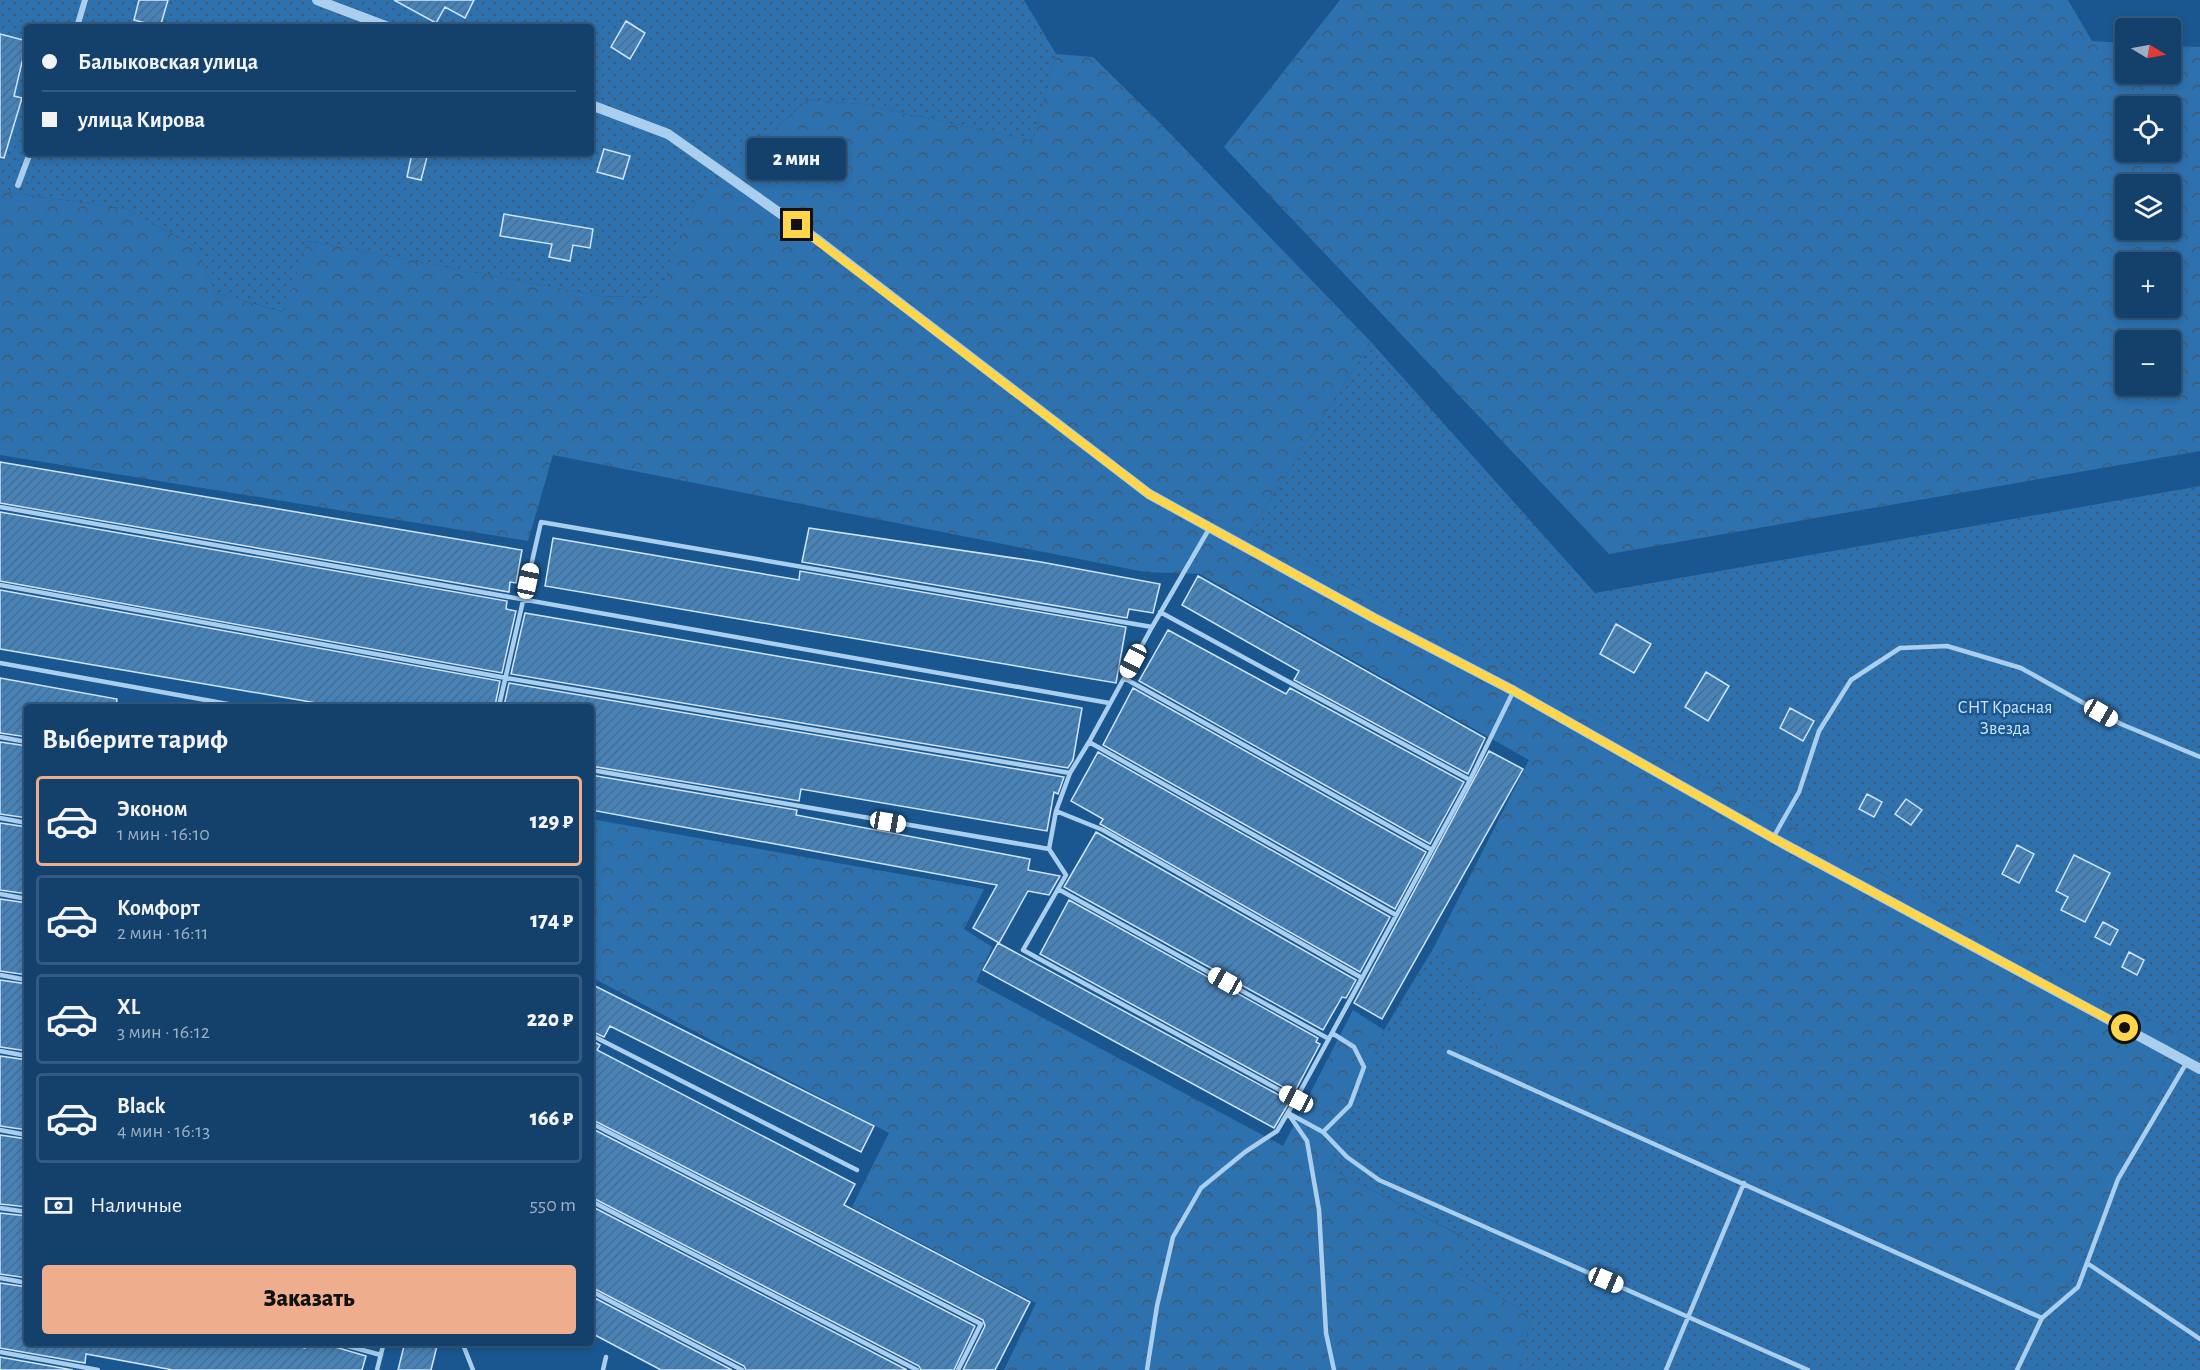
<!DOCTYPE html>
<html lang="ru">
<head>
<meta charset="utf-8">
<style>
	:root { --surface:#14416c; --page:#214c74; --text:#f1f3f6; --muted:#9dafc2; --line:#335a7f; --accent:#eead8d }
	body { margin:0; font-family:"Alegreya Sans",sans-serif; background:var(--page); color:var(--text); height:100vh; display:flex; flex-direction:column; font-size:22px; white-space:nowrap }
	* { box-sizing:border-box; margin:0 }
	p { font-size:20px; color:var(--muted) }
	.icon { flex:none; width:33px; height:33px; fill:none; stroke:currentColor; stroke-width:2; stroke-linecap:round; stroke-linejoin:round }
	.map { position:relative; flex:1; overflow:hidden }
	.drawer { position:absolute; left:24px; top:704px; width:570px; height:642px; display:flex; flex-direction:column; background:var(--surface); border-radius:6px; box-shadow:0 3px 9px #0003,0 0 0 2px var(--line) }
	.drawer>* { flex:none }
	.banner { position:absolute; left:24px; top:24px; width:570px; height:132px; border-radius:6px; box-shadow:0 3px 9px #0003,0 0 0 2px var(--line); display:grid; align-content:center; height:132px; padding:0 18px; background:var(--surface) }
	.needle { width:39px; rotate:100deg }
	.controls { position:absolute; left:2115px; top:18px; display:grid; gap:12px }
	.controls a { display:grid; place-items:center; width:66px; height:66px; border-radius:6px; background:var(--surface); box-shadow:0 3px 9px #0003,0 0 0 2px var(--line); font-size:30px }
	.end { position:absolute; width:27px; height:27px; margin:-14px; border:8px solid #ffd54a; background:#111; box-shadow:0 0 0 3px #111 }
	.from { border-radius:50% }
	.bubble { position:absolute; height:42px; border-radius:6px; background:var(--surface); box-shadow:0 3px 9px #0003,0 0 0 2px var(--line); font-size:20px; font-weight:800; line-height:42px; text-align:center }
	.car { position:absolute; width:18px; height:36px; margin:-18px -9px; border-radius:8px; box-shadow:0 0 4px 2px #0007; background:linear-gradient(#fff 24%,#345 0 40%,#fff 0 76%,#345 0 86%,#fff 0) }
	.banner b { display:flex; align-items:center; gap:21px; height:57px; font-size:22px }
	.banner b+b { border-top:2px solid var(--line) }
	.banner i { width:15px; height:15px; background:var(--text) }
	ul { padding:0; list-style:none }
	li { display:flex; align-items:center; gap:18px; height:90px; margin:0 12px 9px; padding:0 6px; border:3px solid var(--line); border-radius:6px }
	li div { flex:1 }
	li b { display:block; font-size:22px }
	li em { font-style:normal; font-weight:800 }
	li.current { border-color:var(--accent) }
	li>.icon { width:54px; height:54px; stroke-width:1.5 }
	h2 { padding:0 18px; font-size:27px; line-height:72px }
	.pay { display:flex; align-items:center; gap:15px; height:66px; padding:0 18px; font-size:22px }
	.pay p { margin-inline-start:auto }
	.primary-button { display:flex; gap:12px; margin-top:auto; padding:12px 18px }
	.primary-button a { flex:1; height:69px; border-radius:6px; background:var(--accent); color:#111; font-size:24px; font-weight:800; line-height:69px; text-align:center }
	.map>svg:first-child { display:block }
	.forest { fill:url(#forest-crowns); fill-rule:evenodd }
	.park { fill:url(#park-dots); fill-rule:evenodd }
	.building { fill:url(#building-hatch); stroke:#cfe6fa; stroke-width:1.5 }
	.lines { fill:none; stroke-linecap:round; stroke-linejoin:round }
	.service { stroke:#a9ceee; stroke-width:4.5 }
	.minor { stroke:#a9ceee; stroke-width:6 }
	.tertiary { stroke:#a9ceee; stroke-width:10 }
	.route { stroke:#ffd54a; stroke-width:8 }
	.labels { text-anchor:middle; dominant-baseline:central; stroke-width:5; stroke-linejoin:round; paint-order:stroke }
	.park-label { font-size:18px; fill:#cfe6fa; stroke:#1a5790 }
</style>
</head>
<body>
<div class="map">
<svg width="2200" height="1370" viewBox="0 0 2200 1370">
	<defs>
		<pattern id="forest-crowns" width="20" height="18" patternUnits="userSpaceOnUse" patternTransform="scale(1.5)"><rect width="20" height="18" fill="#2d71ae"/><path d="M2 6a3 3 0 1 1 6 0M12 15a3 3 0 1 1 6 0" fill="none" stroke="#405b73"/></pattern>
		<pattern id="park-dots" width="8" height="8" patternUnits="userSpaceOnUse" patternTransform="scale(1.5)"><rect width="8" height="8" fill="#2d71ae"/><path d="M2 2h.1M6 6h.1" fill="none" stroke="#405b73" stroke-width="1.8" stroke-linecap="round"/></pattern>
		<pattern id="building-hatch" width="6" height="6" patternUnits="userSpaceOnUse" patternTransform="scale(1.5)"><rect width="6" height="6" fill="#4783b9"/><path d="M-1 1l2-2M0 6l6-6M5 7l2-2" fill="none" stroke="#496d8d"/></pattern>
	</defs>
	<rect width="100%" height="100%" fill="#1a5790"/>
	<path class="forest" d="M 1340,0 L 2068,0 L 2092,41 L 2125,43 L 2126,74 L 2170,74 L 2171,46 L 2200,47 L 2200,451 L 1609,554 L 1224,147 ZM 2126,106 L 2170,106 L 2170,152 L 2126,152 ZM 2126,184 L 2170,184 L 2170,230 L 2126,230 ZM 2126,262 L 2170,262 L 2170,308 L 2126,308 ZM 2126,340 L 2170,340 L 2170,386 L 2126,386 Z
		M 1056,54 L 1093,57 L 1161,124 L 1371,342 L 1251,530 L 2184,1038 L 2072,1281 L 2038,1314 L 1696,1152 L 1499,1064 L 1485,1001 L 1434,947 L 1529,760 L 1200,574 L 1145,572 L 553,455 L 528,541 L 0,455 L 0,191 L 127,209 L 193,245 L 216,293 L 283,312 L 308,241 L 600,296 L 657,298 L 695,202 L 807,100 L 862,104 L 1033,141 Z
		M 591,819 L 984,889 L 964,929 L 992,947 L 976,982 L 1283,1146 L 1353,1010 L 1384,1030 L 1329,1168 L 1465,1238 L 1455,1271 L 1532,1316 L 1518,1370 L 1004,1370 L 1036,1303 L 852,1207 L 889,1133 L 591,977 Z"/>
	<path class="park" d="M 0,0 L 1024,0 L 1056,54 L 1033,141 L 862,104 L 807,100 L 695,202 L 658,298 L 600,296 L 308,241 L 284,312 L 216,293 L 193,245 L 127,209 L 0,191 ZM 27,27 L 591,27 L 591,153 L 27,153 Z
		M 1371,342 L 1595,593 L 2200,486 L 2200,1370 L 1518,1370 L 1532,1316 L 1455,1271 L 1464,1237 L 1329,1168 L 1384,1030 L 1434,947 L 1485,1001 L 1500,1064 L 1696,1152 L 2038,1313 L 2072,1281 L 2184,1038 L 1251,530 Z"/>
	<path class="building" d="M 139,0 L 168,0 L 160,27 L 134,20 Z
		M 394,0 L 474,0 L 465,18 L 445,7 L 436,23 Z
		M 626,21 L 645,33 L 630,59 L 611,47 Z
		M 0,34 L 27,41 L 14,96 L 22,98 L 4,158 L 0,157 Z
		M 604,149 L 630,156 L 623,179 L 597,172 Z
		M 412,153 L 428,153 L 421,180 L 407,177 Z
		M 504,214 L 593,229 L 590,248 L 573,245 L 570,261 L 549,257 L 552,244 L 500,236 Z
		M 0,462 L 522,550 L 516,583 L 510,582 L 509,592 L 0,503 Z
		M 0,512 L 507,601 L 506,609 L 516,611 L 502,673 L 0,581 Z
		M 809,528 L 1041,562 L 1160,584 L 1153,613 L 1129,609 L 1127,618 L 802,562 Z
		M 553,538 L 799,580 L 800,571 L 1126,627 L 1116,683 L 545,586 Z
		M 1198,576 L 1485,738 L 1468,774 L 1294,680 L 1299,671 L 1182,605 Z
		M 0,590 L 500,681 L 495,706 L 334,706 L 0,649 Z
		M 525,613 L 1082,708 L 1073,760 L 1068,768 L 511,674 Z
		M 1616,624 L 1651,644 L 1634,673 L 1600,654 Z
		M 1168,630 L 1286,694 L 1290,688 L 1464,782 L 1430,844 L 1139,681 Z
		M 1706,672 L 1729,686 L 1708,721 L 1685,707 Z
		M 0,678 L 117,699 L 116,706 L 27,706 L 27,737 L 0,733 Z
		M 509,683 L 1064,777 L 1058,794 L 1054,792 L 1047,831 L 801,789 L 799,801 L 591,766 L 591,706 L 504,706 Z
		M 1133,688 L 1426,852 L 1395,909 L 1103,745 Z
		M 1790,708 L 1814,721 L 1803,741 L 1780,728 Z
		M 0,742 L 27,746 L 27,818 L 0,814 Z
		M 1489,751 L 1523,769 L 1382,1019 L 1354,1003 Z
		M 1098,752 L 1390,917 L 1360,972 L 1100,824 L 1103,819 L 1071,801 Z
		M 591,775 L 797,810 L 796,815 L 1030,859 L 1028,870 L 1060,876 L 1049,895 L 1028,891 L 999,943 L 973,928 L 997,885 L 591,810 Z
		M 1867,794 L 1882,802 L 1874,817 L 1859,809 Z
		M 1906,799 L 1922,810 L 1911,825 L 1895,814 Z
		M 0,823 L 27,827 L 27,894 L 0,890 Z
		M 1096,832 L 1356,980 L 1346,998 L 1342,997 L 1323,1030 L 1064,887 Z
		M 2017,845 L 2034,854 L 2019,883 L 2002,874 Z
		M 2074,855 L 2110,873 L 2085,922 L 2061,910 L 2068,897 L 2056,891 Z
		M 0,899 L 27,903 L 27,975 L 0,971 Z
		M 1069,900 L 1318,1038 L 1316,1042 L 1320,1044 L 1294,1093 L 1040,954 Z
		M 2103,922 L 2118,930 L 2110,945 L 2095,937 Z
		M 998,943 L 1290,1101 L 1274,1128 L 983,970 Z
		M 2129,952 L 2144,960 L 2137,975 L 2122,967 Z
		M 0,980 L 27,984 L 27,1051 L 0,1047 Z
		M 591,984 L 874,1126 L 861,1152 L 610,1026 L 604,1037 L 591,1031 Z
		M 591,1040 L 600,1045 L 597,1050 L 855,1184 L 844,1205 L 1030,1302 L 995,1370 L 963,1370 L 985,1326 L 983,1320 L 591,1119 Z
		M 0,1056 L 27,1060 L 27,1130 L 0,1126 Z
		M 591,1128 L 975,1326 L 954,1370 L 921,1370 L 919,1366 L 591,1197 Z
		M 0,1135 L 27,1139 L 27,1207 L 0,1204 Z
		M 591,1206 L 907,1370 L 746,1370 L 744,1366 L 591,1287 Z
		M 0,1213 L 27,1216 L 27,1278 L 0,1274 Z
		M 0,1283 L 27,1287 L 27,1342 L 284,1342 L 305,1348 L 306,1342 L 329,1342 L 332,1346 L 366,1356 L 362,1370 L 173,1370 L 86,1354 L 85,1363 L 0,1348 Z
		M 591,1296 L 732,1370 L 661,1370 L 591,1333 Z
		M 405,1342 L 438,1342 L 431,1370 L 398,1370 Z
		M 0,1357 L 73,1370 L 0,1370 Z"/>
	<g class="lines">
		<path class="service" d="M 0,507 L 1109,703
			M 0,585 L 506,678 L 1070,773
			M 1160,612 L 1470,780
			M 0,663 L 239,706
			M 1124,678 L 1432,850
			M 499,706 L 541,522 L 1152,627
			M 0,737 L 27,742
			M 1089,742 L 1396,915
			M 591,770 L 1049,849 L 1056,811 L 1070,773 L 1089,742 L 1152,627 L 1209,529
			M 1056,811 L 1103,830 L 1362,978
			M 0,818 L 27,823
			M 1773,838 L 1799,792 L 1819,731 L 1851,680 L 1900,648 L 1947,646 L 2021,668 L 2121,724 L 2200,757
			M 1049,849 L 1066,875 L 1023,950 L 1296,1099 L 1470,780 L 1513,692
			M 1058,889 L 1329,1039
			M 0,894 L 27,899
			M 0,975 L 27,980
			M 591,1035 L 857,1170
			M 0,1051 L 27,1056
			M 1449,1052 L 2042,1318
			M 1288,1113 L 1323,1132 L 1347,1157 L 1379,1180 L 1808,1370
			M 1289,1115 L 1307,1141 L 1319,1210 L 1326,1333 L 1334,1370
			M 591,1123 L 981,1324 L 958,1370
			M 0,1130 L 27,1135
			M 1323,1132 L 1350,1105 L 1364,1067 L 1354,1047 L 1332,1033
			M 591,1201 L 917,1370
			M 0,1208 L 27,1212
			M 2087,1263 L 2200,1339
			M 0,1278 L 27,1283
			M 591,1291 L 742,1370
			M 333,1342 L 381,1355
			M 462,1342 L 473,1370
			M 0,1352 L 98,1370
			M 377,1370 L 384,1342
			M 603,1370 L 606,1357
			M 1147,1370 L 1157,1306 L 1173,1237 L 1201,1188 L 1245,1152 L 1277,1131 L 1296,1099
			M 1666,1370 L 1744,1183
			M 2017,1370 L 2042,1318 L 2078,1287 L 2118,1179 L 2187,1062"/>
		<path class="minor" d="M 77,27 L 85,0
			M 18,185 L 30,153"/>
		<path class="tertiary" d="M 317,0 L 388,27
			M 591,105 L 668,134 L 815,238 L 1149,494 L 1374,618 L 1514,691 L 1773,838 L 2200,1069"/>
	</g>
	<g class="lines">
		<path class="route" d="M 797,225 L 1149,494 L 1374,618 L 1514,691 L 1773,838 L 2125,1028"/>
	</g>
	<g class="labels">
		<g class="park-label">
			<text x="2005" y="708">СНТ Красная<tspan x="2005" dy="21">Звезда</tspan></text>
		</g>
	</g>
</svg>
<div class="controls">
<a><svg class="needle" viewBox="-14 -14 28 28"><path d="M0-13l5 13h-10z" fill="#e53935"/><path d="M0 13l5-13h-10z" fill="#9dafc2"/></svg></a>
<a><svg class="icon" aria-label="locate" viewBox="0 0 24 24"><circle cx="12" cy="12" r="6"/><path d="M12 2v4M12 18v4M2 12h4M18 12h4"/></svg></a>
<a><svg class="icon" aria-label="layers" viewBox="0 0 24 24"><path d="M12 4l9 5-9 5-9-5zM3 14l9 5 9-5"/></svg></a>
<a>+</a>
<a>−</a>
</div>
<i class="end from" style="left:2125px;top:1028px"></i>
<i class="end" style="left:797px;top:225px"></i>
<div class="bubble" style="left:747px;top:138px;width:99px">2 мин</div>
<i class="car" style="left:528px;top:581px;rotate:12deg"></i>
<i class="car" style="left:1133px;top:661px;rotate:208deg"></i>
<i class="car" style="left:2101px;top:713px;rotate:120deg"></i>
<i class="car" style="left:888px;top:822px;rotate:100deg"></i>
<i class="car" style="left:1225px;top:981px;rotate:299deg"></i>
<i class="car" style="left:1296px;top:1099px;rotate:298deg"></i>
<i class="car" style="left:1606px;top:1280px;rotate:113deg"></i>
<div class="banner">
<b><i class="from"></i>Балыковская улица</b>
<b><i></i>улица Кирова</b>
</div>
<section class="drawer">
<h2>Выберите тариф</h2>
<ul>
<li class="current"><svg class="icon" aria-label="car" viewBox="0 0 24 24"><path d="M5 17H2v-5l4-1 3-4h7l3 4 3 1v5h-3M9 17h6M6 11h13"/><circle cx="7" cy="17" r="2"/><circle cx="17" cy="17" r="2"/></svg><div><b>Эконом</b><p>1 мин · 16:10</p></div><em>129 ₽</em></li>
<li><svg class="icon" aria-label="car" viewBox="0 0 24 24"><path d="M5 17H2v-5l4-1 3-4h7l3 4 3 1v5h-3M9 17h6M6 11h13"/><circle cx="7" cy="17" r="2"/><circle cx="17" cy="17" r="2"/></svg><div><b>Комфорт</b><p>2 мин · 16:11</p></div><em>174 ₽</em></li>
<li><svg class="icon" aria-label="car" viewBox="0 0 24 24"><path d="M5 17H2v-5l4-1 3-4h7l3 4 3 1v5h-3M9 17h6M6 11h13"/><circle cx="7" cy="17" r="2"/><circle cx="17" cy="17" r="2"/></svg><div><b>XL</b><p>3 мин · 16:12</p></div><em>220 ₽</em></li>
<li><svg class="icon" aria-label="car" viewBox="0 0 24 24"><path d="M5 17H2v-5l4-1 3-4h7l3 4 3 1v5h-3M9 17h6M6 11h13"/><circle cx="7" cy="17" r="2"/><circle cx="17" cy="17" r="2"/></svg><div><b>Black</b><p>4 мин · 16:13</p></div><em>166 ₽</em></li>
</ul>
<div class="pay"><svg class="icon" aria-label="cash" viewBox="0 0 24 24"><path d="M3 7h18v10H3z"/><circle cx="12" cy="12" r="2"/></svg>Наличные<p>550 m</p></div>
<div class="primary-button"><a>Заказать</a></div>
</section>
</div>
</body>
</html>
